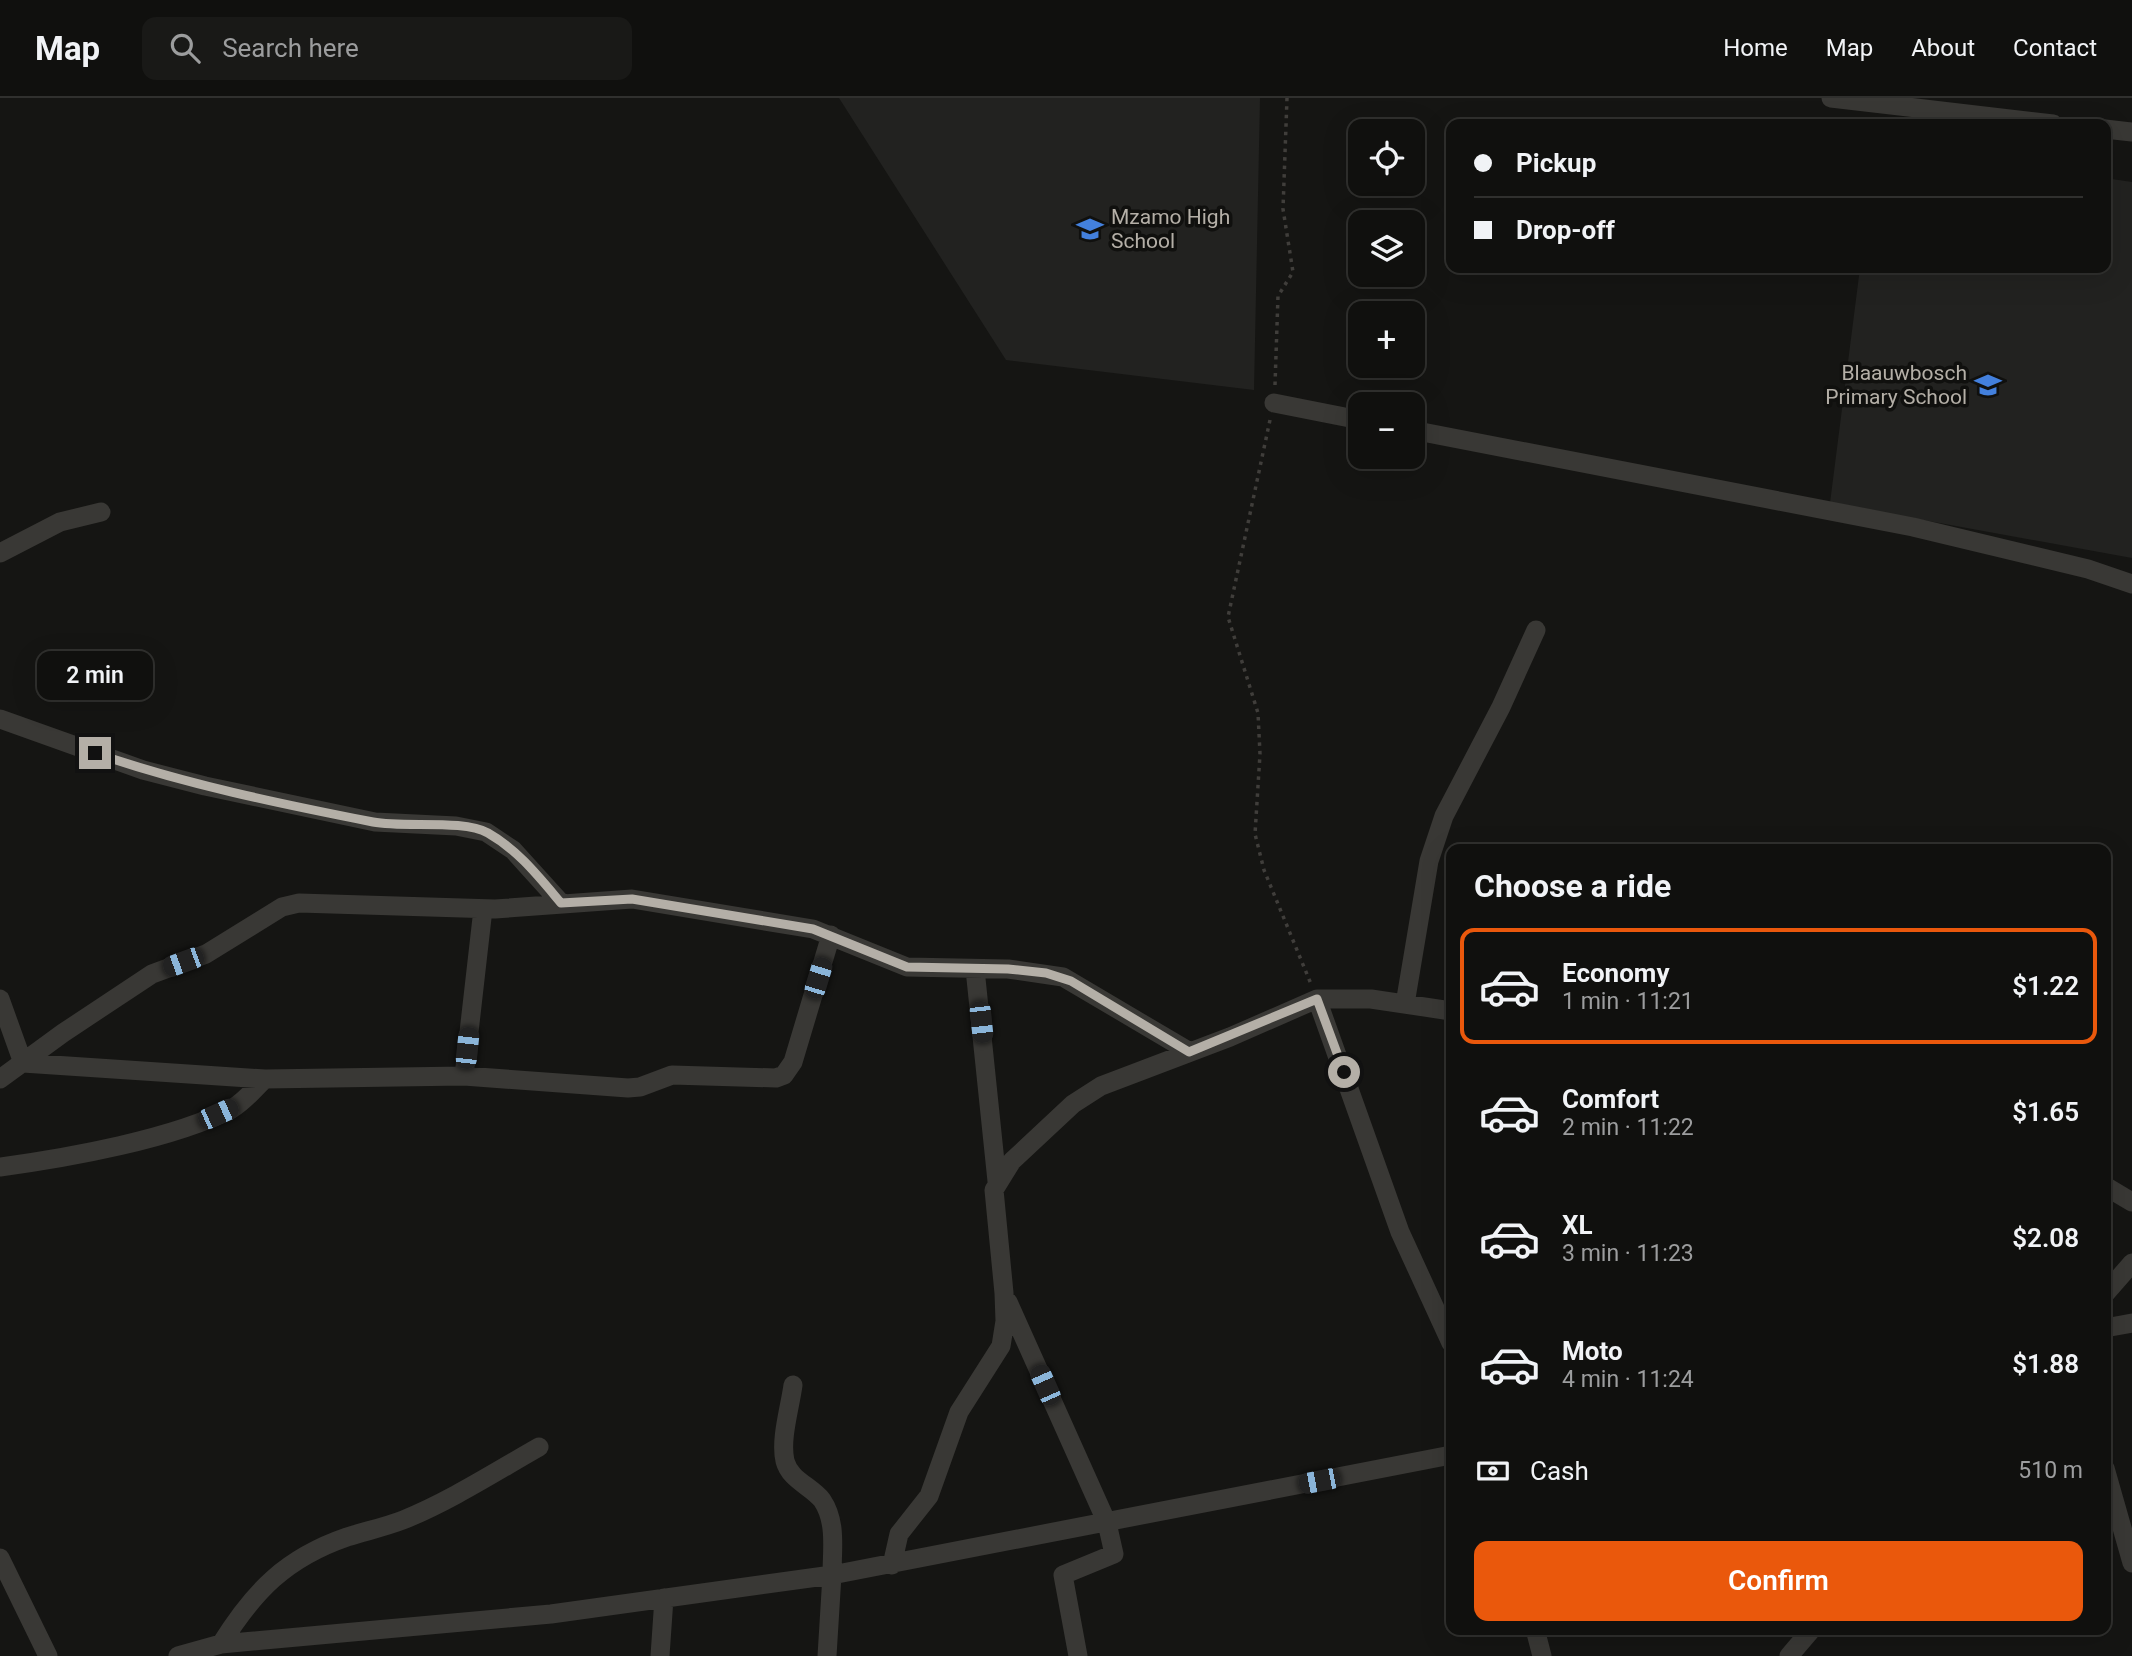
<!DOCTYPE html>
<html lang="en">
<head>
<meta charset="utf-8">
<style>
	:root { --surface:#10100e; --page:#191917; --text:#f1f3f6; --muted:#9c9d9e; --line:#30302e; --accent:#ea580c }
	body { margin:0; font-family:Roboto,sans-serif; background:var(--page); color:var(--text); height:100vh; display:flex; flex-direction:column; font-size:26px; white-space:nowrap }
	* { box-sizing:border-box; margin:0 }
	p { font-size:23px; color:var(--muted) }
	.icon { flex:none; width:38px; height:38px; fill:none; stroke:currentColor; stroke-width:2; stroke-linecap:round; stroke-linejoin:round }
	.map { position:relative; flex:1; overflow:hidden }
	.sheet { position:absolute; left:1446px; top:746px; width:665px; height:791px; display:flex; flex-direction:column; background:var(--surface); border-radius:14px; box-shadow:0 7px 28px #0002,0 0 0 2px var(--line) }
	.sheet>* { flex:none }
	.top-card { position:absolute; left:1446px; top:21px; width:665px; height:154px; border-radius:14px; box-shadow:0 7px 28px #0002,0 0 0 2px var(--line); display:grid; align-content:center; height:154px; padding:0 28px; background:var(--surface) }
	.buttons { position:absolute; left:1348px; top:21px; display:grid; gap:14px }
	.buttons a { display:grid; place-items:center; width:77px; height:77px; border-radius:14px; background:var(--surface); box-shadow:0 7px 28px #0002,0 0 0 2px var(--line); font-size:35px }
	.end { position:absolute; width:32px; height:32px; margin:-16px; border:9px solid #b4afa7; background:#111; box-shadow:0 0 0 4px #111 }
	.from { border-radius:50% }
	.bubble { position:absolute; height:49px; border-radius:14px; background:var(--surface); box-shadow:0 7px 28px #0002,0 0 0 2px var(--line); font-size:23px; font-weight:600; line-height:49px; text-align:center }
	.car { position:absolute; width:21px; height:42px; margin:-21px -10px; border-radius:9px; box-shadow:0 0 5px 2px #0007; background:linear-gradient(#222 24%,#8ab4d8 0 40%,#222 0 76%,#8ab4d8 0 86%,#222 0) }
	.top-card b { display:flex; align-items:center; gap:24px; height:66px; font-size:26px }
	.top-card b+b { border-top:2px solid var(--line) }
	.top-card i { width:18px; height:18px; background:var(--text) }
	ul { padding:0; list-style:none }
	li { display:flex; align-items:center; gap:21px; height:116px; margin:0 14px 10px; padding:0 14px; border:4px solid transparent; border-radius:14px }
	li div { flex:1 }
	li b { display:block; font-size:26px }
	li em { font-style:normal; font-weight:600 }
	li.active { border-color:var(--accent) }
	li>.icon { width:63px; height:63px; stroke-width:1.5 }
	h2 { padding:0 28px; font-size:32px; line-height:84px }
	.pay { display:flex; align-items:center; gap:18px; height:77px; padding:0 28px; font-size:26px }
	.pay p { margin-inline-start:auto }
	.primary-button { display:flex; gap:14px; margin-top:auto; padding:14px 28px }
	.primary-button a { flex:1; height:80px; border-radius:14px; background:var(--accent); color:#fff; font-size:28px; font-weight:600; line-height:80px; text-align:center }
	header { display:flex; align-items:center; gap:42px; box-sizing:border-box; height:98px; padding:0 35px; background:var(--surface); border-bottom:2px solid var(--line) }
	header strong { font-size:33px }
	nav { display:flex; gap:38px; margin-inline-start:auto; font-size:24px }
	.search { width:490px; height:63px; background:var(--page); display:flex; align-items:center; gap:18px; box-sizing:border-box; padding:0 24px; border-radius:14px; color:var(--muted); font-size:26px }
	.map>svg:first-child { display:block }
	.built { fill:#222220 }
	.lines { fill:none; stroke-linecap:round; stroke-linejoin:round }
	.path { stroke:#403e3b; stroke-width:3.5; stroke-dasharray:3.5 5; stroke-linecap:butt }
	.minor { stroke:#393835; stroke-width:19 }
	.route { stroke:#b4afa7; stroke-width:9 }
	.labels { text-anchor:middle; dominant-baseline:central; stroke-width:7; stroke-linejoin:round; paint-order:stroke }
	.poi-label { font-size:21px; fill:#b4afa7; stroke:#10100e; text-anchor:start }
</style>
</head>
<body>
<header>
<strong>Map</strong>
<div class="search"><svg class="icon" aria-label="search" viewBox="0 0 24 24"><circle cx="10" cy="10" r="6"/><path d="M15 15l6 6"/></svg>Search here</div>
<nav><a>Home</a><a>Map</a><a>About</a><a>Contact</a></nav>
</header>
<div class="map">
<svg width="2132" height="1558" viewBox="0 0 2132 1558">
	<rect width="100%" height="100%" fill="#151513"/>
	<path class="built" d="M 839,0 L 1260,0 L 1254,292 L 1006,262 Z
		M 2105,80 L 2132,84 L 2132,460 L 1830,405 L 1860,170 L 2105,170 Z"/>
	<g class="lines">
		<path class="path" d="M 1275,287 L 1278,198 L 1293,174 L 1283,111 L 1287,0
			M 1270,322 L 1228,519 L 1258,615 L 1260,656 L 1255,736 L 1264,772 L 1311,886"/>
		<path class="minor" d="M 1831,0 L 2053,26
			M 2105,31 L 2132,34
			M 1274,305 L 1360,322
			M 1412,332 L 1913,429 L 2088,471 L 2132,486
			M 0,455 L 60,424 L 101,414
			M 0,621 L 143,672 L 205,688 L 375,724 L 456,728 L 486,734 L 513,752 L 561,805
			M 975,871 L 997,1083
			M 0,901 L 23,965 L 265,981 L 464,978 L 628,990 L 640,989 L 672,977 L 776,980 L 784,977 L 793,964 L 831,837
			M 1317,901 L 1400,1134 L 1451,1245
			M 1405,906 L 1429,763 L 1444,718 L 1501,609 L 1536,532
			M 464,978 L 483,811
			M 0,981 L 63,935 L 152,876 L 206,856 L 282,809 L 299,805 L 495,811 L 632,801 L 813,831 L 907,869 L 1008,871 L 1063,879 L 1190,954
			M 0,1069 C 67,1060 174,1041 233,1010 C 245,1003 255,990 265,981
			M 2105,1088 L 2132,1104
			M 2105,1196 L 2132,1165
			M 1008,1204 L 1107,1425 L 1114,1456 L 1063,1477 L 1078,1558
			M 2105,1230 L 2132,1225
			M 2105,1370 L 2132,1465
			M 0,1460 L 48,1558
			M 892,1467 L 899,1436 L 929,1398 L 959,1314 L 1001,1248 L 1005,1223 L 1004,1195 L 994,1092 L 1012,1063 L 1073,1006 L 1101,988 L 1230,939 L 1317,901 L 1371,901 L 1451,913
			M 1535,1531 L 1542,1558
			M 221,1546 C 254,1493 286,1460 347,1439 C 366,1433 385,1429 403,1422 C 450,1403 495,1374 539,1349
			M 178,1558 L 221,1546 L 551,1516 L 832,1477 C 832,1452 837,1424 822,1402 C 811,1388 790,1382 785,1363 C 780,1341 790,1310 793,1287
			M 660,1558 L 664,1500
			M 827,1558 L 832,1477 L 1451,1357
			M 1789,1558 L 1812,1531"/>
	</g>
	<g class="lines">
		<path class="route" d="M 95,655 C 184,686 281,706 373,724 C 405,730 463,721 488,735 C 518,752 539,779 561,805 L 632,801 L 813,831 L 907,869 L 1008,871 L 1046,875 L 1071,883 L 1189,954 L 1317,901 L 1344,974"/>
	</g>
	<defs>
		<symbol id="school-bare" viewBox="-9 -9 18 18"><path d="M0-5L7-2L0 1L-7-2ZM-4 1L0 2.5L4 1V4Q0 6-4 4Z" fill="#4380dd" stroke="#10100e" stroke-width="2.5" paint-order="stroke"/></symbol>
	</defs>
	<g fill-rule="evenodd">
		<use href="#school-bare" x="1071" y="112" width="38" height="38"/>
		<use href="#school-bare" x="1969" y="268" width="38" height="38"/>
	</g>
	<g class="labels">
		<g class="poi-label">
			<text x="1111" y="119">Mzamo High<tspan x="1111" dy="24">School</tspan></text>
			<text x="1967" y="275" text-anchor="end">Blaauwbosch<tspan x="1967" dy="24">Primary School</tspan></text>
		</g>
	</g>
</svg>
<div class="buttons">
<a><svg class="icon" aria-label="locate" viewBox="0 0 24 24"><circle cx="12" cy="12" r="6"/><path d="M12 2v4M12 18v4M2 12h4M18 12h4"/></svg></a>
<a><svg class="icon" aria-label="layers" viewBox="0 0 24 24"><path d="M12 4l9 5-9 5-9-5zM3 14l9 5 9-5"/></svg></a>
<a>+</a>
<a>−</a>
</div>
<i class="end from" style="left:1344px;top:974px"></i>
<i class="end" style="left:95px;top:655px"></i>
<div class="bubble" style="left:37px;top:553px;width:116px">2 min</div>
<i class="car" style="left:183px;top:864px;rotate:250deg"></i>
<i class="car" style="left:818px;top:880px;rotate:17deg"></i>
<i class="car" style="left:981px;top:924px;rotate:174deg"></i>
<i class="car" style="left:467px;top:950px;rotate:6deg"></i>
<i class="car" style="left:218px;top:1016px;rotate:66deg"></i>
<i class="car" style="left:1045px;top:1287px;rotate:336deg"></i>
<i class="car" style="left:1319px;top:1383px;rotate:259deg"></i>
<div class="top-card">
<b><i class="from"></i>Pickup</b>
<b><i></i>Drop-off</b>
</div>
<section class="sheet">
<h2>Choose a ride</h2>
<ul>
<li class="active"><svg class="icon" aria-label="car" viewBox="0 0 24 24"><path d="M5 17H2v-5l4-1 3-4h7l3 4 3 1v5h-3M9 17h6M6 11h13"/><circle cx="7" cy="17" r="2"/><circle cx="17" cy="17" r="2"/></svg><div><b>Economy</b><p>1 min · 11:21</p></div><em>$1.22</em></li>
<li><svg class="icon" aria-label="car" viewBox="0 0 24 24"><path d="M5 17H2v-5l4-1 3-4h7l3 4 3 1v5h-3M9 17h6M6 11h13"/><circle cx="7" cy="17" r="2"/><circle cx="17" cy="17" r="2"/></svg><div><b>Comfort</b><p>2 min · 11:22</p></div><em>$1.65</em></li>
<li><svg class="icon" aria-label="car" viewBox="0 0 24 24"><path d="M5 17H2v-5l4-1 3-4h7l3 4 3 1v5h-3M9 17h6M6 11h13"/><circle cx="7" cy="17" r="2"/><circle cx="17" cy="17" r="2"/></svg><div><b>XL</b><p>3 min · 11:23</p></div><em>$2.08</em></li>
<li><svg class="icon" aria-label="car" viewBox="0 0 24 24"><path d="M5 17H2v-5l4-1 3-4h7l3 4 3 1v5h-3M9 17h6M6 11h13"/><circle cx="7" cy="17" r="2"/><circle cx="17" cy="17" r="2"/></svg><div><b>Moto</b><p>4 min · 11:24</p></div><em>$1.88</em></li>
</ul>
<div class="pay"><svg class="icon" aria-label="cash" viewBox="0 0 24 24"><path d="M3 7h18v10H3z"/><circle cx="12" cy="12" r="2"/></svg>Cash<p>510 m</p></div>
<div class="primary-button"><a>Confirm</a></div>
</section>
</div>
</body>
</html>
